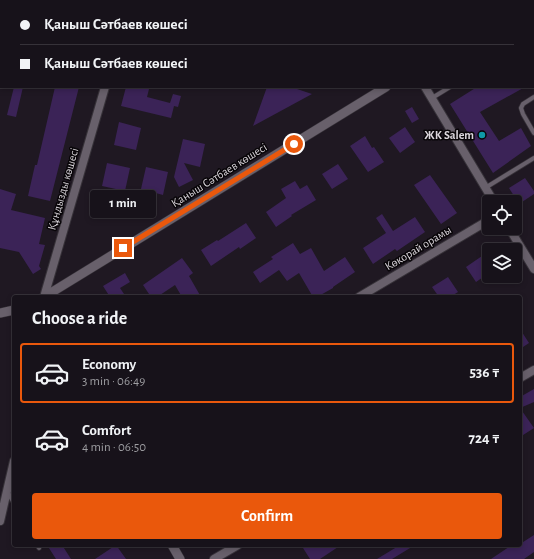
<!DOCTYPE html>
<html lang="en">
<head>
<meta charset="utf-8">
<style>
	:root { --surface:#17121a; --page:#242027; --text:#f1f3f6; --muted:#9e9ea2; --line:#363239; --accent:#ea580c }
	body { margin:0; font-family:"Alegreya Sans",sans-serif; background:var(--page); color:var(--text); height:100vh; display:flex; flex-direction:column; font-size:15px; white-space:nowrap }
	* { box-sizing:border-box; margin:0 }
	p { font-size:13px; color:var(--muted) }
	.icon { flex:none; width:22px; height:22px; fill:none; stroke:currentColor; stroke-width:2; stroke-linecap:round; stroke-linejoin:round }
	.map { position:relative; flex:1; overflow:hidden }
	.panel { position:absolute; left:12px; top:295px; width:510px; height:252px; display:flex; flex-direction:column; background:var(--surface); border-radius:4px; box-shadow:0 2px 6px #0003,0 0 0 1px var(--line) }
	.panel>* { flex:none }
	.guide { position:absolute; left:0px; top:0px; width:534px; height:88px; box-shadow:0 2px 6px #0003,0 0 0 1px var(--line); display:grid; align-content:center; height:88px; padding:0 20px; background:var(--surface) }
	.buttons { position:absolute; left:482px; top:195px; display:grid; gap:8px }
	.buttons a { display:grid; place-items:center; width:40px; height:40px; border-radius:4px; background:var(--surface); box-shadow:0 2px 6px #0003,0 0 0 1px var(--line); font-size:20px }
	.end { position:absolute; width:18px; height:18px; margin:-9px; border:5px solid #ea580c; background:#fff; box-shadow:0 0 0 2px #fff }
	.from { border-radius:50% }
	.bubble { position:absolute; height:28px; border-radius:4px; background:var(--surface); box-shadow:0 2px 6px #0003,0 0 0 1px var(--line); font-size:13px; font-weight:700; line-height:28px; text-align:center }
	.guide b { display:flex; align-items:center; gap:14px; height:38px; font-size:15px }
	.guide b+b { border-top:1px solid var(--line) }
	.guide i { width:10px; height:10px; background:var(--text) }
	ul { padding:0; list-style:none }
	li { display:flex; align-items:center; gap:12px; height:60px; margin:0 8px 6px; padding:0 12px; border:2px solid transparent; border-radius:4px }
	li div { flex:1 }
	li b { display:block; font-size:15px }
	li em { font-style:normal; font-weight:700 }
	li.selected { border-color:var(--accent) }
	li>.icon { width:36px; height:36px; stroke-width:1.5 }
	h2 { padding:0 20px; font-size:18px; line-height:48px }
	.primary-button { display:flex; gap:8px; margin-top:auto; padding:8px 20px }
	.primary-button a { flex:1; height:46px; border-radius:4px; background:var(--accent); color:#fff; font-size:16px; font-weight:700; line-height:46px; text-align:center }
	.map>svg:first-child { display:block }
	.building { fill:#3b2357 }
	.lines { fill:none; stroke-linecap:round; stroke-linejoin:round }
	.service-casing { stroke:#373239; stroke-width:5.5 }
	.minor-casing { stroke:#373239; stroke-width:10 }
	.tertiary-casing { stroke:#373239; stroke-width:10 }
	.service { stroke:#68606b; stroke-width:4 }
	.minor { stroke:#68606b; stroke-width:8 }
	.tertiary { stroke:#68606b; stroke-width:9 }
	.route { stroke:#ea580c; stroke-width:5 }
	.culture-dot { fill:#0f9aa8; stroke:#080508; stroke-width:1.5 }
	.labels { text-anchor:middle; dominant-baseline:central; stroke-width:3; stroke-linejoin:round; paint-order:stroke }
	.poi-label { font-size:12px; font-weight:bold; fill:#dbd6dc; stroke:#080508; text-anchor:end }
	.street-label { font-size:12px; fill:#dbd6dc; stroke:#080508 }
</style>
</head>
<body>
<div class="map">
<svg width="534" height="559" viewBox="0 0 534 559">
	<rect width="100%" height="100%" fill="#1f1822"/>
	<path class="building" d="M 14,87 L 23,87 L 16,117 L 7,115 Z
		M 55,87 L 79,87 L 50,201 L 28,196 L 35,165 L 37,165 Z
		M 126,87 L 140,87 L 149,89 L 147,97 L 170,103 L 173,94 L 181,96 L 178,107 L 174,106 L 171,118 L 121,106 Z
		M 267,87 L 291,87 L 312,94 L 253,126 Z
		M 477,87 L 525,87 L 480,112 L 499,141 L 521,128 L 531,146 L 493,173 L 450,104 Z
		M 412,107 L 419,119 L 412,123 L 405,111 Z
		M 119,122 L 141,128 L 136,150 L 114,145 Z
		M 405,127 L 415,142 L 400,153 L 389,138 Z
		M 365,136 L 372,148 L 374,147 L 384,162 L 368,172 L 350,146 Z
		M 183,139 L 205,144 L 200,167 L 184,163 L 193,180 L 179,187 L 174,177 Z
		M 107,163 L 130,168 L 125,191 L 102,186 Z
		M 338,164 L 348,179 L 332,189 L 322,174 Z
		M 146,167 L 168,172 L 163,195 L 141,189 Z
		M 430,175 L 457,213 L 441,224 L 414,185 Z
		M 525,178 L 534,191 L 534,194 L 519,204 L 509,188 Z
		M 295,181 L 300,189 L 307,185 L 316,200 L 291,215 L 292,216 L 276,227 L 266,212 L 286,198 L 281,189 Z
		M 0,189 L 16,194 L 11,210 L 45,218 L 39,244 L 45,245 L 39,266 L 41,269 L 33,274 L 19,252 L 0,248 Z
		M 382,214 L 393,231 L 415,217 L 425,232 L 397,251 L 395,249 L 373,264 L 363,248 L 386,233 L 376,218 Z
		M 246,223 L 256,238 L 240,249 L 239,247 L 211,266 L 201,250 L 217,240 L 218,241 Z
		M 293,243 L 300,254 L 311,248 L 324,271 L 345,257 L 355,272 L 333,287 L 333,288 L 317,297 L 313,297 L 299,273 L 287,281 L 279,270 L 260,283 L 253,272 L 273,259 L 271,257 Z
		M 482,256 L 489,267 L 489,273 L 476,282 L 466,267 Z
		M 182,258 L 193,273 L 189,276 L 201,297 L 182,297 L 175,285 L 157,297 L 151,297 L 143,285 Z
		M 125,273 L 130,282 L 120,288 L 126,297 L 110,297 L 103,286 Z
		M 448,277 L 458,292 L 450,297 L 439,297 L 432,287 Z
		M 520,329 L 529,343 L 520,349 Z
		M 534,389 L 534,402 L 520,408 L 534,428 L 520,437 L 520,397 Z
		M 534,535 L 534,552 L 524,559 L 491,559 L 512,545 L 520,545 L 520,544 Z
		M 47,545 L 62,545 L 71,559 L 56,559 Z
		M 116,545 L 126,559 L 95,559 Z
		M 308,545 L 341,545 L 320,559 L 310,559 L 303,548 Z
		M 400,545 L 415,545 L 392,559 L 377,559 Z"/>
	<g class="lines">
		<defs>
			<path id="service" d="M 136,0 L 137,1
				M 161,1 L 163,0
				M 533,32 L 534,34
				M 533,38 L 534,38
				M 534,97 L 523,104 L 521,108 L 523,114 L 534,133
				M 432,98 L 450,87
				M 485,188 L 534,158
				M 7,491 L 14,503
				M 37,545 L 39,548"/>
			<path id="minor" d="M 118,0 L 119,1
				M 449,0 L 450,1
				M 250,1 L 252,0
				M 425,87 L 494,202
				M 509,228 L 534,269
				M 44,297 L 105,87
				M 359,297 L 489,220
				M 520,378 L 534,370
				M 0,521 L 14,461
				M 214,559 L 238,545"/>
			<path id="tertiary" d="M 508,1 L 509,0
				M 530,1 L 531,0
				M 44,297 L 386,87
				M 0,313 L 14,310
				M 172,545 L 180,559"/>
		</defs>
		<use href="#service" class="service-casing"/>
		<use href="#minor" class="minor-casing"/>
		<use href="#tertiary" class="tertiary-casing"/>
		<use href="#service" class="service"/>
		<use href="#minor" class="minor"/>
		<use href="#tertiary" class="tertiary"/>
	</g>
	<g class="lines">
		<path class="route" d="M 123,248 L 294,144"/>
	</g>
	<circle class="culture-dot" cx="482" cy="135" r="4"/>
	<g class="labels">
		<g class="poi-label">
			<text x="474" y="135">ЖК Salem</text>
		</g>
		<g class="street-label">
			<text transform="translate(219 175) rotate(-32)">Қаныш Сәтбаев көшесі</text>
			<text transform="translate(63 189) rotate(-74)">Құндызды көшесі</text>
			<text transform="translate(418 248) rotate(-31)">Көкорай орамы</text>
		</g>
	</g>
</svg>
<div class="buttons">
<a><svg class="icon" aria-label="locate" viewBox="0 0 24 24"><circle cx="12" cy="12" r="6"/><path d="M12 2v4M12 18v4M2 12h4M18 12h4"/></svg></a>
<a><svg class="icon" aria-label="layers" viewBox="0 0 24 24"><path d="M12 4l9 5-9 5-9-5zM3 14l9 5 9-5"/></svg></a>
</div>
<i class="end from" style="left:294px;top:144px"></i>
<i class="end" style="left:123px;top:248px"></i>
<div class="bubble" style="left:90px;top:190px;width:66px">1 min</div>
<div class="guide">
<b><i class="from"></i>Қаныш Сәтбаев көшесі</b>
<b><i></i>Қаныш Сәтбаев көшесі</b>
</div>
<section class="panel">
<h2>Choose a ride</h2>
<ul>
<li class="selected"><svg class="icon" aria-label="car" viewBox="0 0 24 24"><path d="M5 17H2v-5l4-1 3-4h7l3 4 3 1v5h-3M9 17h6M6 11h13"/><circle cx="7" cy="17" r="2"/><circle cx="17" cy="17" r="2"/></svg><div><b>Economy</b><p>3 min · 06:49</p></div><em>536 ₸</em></li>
<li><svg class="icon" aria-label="car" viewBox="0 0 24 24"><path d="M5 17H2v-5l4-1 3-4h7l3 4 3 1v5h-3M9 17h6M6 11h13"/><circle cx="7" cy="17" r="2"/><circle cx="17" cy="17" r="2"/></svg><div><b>Comfort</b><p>4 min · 06:50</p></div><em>724 ₸</em></li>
</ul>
<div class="primary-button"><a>Confirm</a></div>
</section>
</div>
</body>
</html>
